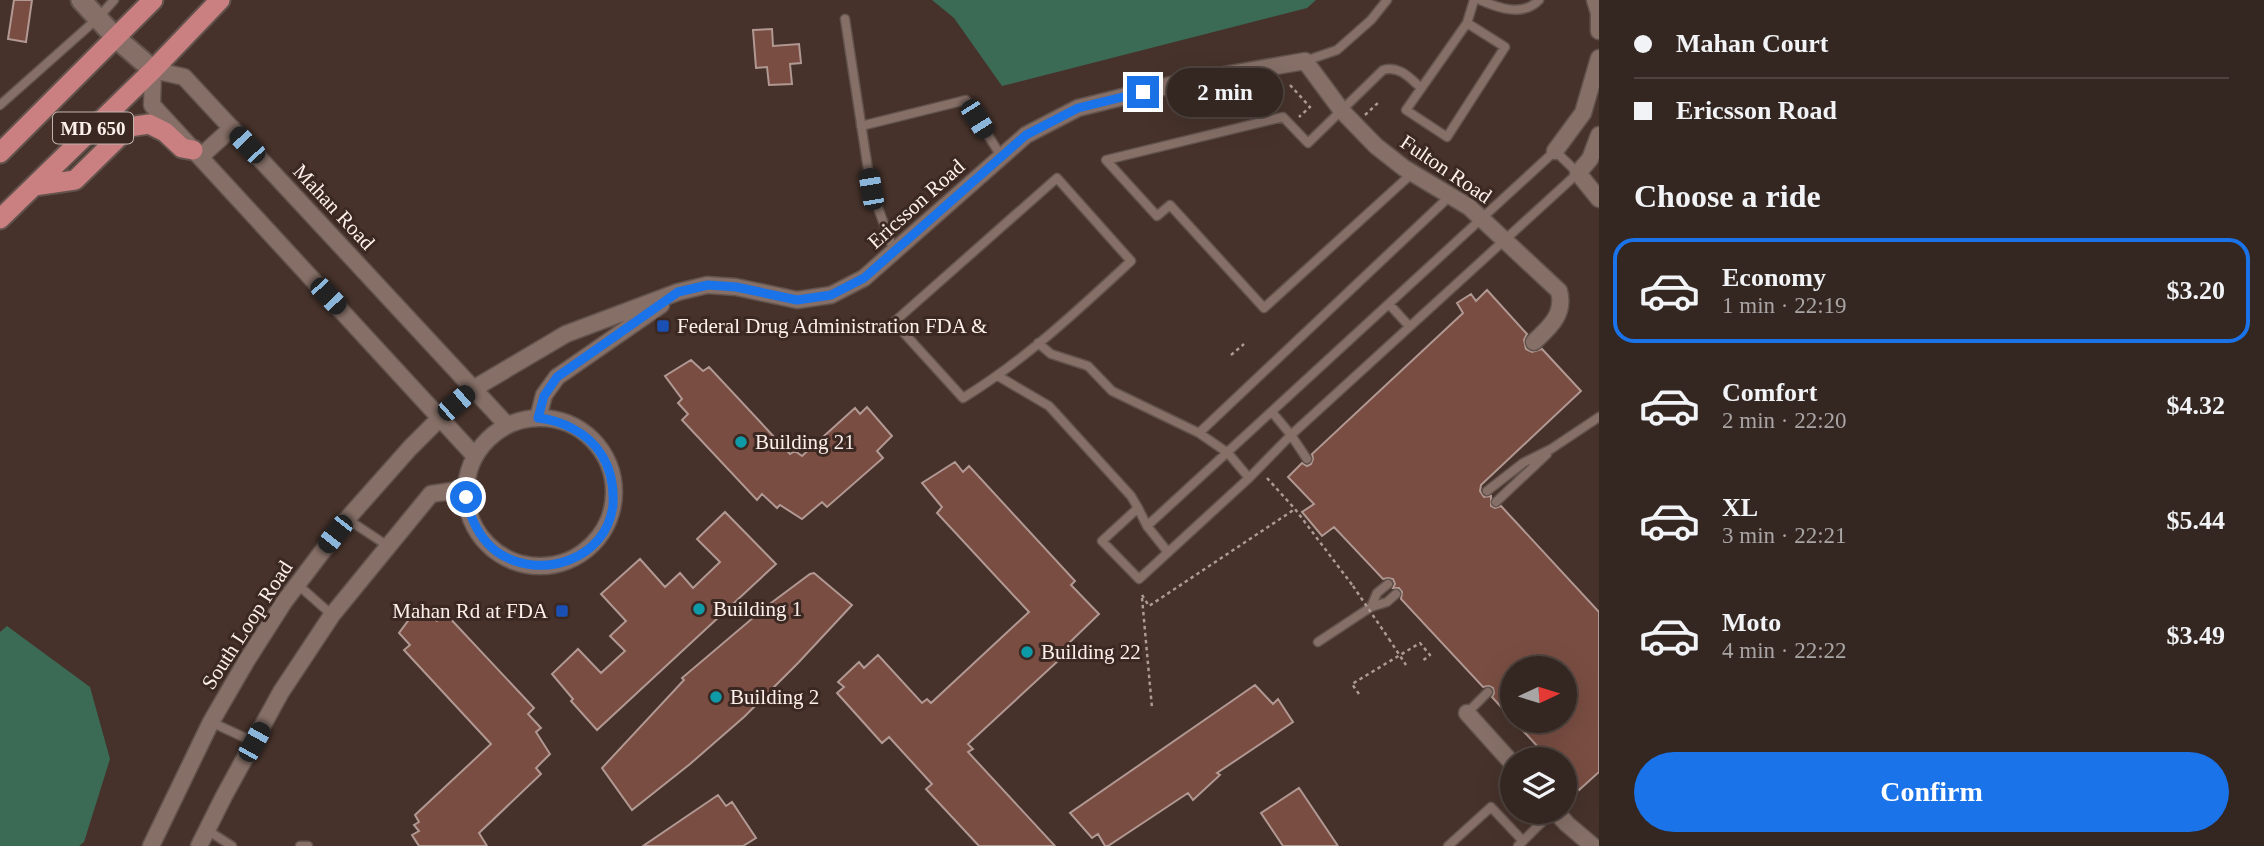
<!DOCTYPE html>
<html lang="en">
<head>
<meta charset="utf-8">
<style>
	:root { --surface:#342620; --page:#3c2e29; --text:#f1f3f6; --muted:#a9a5a5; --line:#4e433e; --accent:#1a73e8 }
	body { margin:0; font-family:"Times New Roman",serif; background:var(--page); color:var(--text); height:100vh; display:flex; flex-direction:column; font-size:26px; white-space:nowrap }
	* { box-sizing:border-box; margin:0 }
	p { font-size:23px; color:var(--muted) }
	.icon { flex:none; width:38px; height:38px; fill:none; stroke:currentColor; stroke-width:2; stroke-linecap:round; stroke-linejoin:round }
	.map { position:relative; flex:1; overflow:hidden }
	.details { display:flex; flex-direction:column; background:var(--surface); width:665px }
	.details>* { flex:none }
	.hud { display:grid; align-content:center; height:154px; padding:0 35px; background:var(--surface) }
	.needle { width:46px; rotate:86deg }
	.controls { position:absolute; left:1500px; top:656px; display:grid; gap:14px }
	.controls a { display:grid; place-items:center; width:77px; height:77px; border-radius:50%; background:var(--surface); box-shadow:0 7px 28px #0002,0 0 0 2px var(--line); font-size:35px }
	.end { position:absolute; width:32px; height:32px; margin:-16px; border:9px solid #1a73e8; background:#fff; box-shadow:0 0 0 4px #fff }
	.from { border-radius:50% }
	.bubble { position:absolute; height:49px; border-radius:24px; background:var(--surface); box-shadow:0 7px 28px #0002,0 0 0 2px var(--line); font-size:23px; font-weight:800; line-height:49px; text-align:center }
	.car { position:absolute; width:21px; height:42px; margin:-21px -10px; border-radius:9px; box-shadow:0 0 5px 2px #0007; background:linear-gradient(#222 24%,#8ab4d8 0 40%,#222 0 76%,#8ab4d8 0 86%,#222 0) }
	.hud b { display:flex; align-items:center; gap:24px; height:66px; font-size:26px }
	.hud b+b { border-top:2px solid var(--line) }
	.hud i { width:18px; height:18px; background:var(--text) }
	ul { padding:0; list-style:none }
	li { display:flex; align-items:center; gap:21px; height:105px; margin:0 14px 10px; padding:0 21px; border:4px solid transparent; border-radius:21px }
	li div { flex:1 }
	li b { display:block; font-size:26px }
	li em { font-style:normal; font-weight:800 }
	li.active { border-color:var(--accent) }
	li>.icon { width:63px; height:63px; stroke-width:1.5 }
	h2 { padding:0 35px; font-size:32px; line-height:84px }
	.primary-button { display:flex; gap:14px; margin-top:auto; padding:14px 35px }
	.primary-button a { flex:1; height:80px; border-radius:42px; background:var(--accent); color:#fff; font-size:28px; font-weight:800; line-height:80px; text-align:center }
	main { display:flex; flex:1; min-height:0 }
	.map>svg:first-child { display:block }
	.forest { fill:#3b6b55 }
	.building { fill:#794d42; stroke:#b19892; stroke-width:2 }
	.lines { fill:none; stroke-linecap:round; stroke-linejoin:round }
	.service-casing { stroke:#62524c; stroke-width:11 }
	.minor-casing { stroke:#62524c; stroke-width:19 }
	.tertiary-casing { stroke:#62524c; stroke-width:23 }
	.primary-casing { stroke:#62524c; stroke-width:23 }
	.path { stroke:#ab9a95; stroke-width:2.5; stroke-dasharray:3.5 3.5; stroke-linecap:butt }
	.service { stroke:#856f67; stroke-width:8 }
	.minor { stroke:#856f67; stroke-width:16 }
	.tertiary { stroke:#856f67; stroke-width:19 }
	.primary { stroke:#ca7f81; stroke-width:19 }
	.path-bridge { stroke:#ab9a95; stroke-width:2.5; stroke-dasharray:3.5 3.5; stroke-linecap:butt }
	.route { stroke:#1a73e8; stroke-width:9 }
	.transit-dot { fill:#1a4fb4; stroke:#3b2822; stroke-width:2.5 }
	.culture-dot { fill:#0f9aa8; stroke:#3b2822; stroke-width:2.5 }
	.labels { text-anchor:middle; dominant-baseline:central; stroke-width:6; stroke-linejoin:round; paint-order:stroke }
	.shield { fill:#3b2822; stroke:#c3b4af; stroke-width:2 }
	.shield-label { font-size:19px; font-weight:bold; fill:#fdf0eb }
	.street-label { font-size:21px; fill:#fdf0eb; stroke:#3b2822 }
	.poi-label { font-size:21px; fill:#fdf0eb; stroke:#3b2822; text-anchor:start }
</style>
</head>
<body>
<main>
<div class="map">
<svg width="1599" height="846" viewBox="0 0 1599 846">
	<rect width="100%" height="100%" fill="#46322b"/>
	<path class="forest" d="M 932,0 L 1316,0 L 1307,8 L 1002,86 L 954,18 Z
		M 7,626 L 90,687 L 110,759 L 84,842 L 79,846 L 0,846 L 0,632 Z"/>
	<path class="building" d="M 14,0 L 32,0 L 26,42 L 8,39 Z
		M 772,29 L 773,46 L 799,44 L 801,63 L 790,64 L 792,84 L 769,85 L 767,67 L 756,68 L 753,30 Z
		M 1487,290 L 1527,334 L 1524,340 L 1526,349 L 1532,352 L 1542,349 L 1581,391 L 1481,485 L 1480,491 L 1484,497 L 1491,496 L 1491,506 L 1495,508 L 1501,506 L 1599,612 L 1599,772 L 1579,790 L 1564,775 L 1564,760 L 1550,760 L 1514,721 L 1564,721 L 1564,668 L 1512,668 L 1512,719 L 1492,697 L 1494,693 L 1493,688 L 1489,686 L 1483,687 L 1401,599 L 1402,592 L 1399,588 L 1393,588 L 1395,584 L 1393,579 L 1388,578 L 1383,579 L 1334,527 L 1322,536 L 1302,512 L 1314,504 L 1288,477 L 1302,463 L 1307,466 L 1311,464 L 1313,459 L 1312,454 L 1463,313 L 1457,303 L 1471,294 L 1476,301 Z
		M 691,360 L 703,371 L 709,367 L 790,454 L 795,451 L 802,456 L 855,408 L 860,414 L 867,407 L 892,436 L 877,451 L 883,458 L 827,507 L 822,502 L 802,519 L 780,505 L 777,508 L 762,494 L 757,500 L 682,420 L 688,414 L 678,403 L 682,399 L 665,376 Z
		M 955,462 L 963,472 L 969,466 L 1075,581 L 1071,585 L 1099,614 L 1068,644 L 1072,648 L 968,744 L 973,749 L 968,752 L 1055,846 L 979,846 L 926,789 L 932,784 L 889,737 L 882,743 L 837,693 L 844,687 L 838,682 L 859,662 L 864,668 L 878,655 L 922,703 L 927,699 L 931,703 L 1029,612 L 937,513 L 942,507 L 922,483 Z
		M 725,512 L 776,564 L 597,730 L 571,701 L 573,699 L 552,674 L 578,649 L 601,673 L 625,651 L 610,636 L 626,621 L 601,594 L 640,559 L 665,587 L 680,573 L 693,588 L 720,562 L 697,539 Z
		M 814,573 L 852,605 L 798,663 L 744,717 L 690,764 L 632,810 L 602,768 L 684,680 L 682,678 L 767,606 L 810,574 Z
		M 419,606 L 437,621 L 445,613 L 534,708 L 528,714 L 541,728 L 536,732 L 550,754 L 536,768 L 541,774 L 479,833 L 487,846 L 419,846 L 412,835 L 419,831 L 414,825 L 419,822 L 415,815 L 491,744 L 404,650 L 410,645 L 399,633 Z
		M 1255,685 L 1273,704 L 1278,699 L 1293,722 L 1217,773 L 1220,775 L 1193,800 L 1188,793 L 1108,846 L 1105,846 L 1098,834 L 1092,838 L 1070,813 Z
		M 1299,788 L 1338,846 L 1283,846 L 1261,813 Z
		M 718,795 L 726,806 L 732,802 L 756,838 L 743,846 L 643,846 Z"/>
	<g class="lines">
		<defs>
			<path id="service" d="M 1480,0 C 1498,8 1523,17 1539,0
				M 845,19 L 871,189 L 894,251
				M 1467,23 L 1505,47 L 1447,137 L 1406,110 L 1467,23 L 1474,0
				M 1305,61 L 1337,50 L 1371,20 L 1387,0
				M 0,105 L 98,18 L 114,0
				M 861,126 L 966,100 L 1001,156
				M 1555,151 L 1578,173 L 1291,435 L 1249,478 L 1139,579 L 1102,541 L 1138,508 L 1147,526 Z
				M 1405,171 L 1407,178 L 1264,308 L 1170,205 L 1157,216 L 1106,160 L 1283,117 L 1308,143 L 1383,70 C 1399,65 1410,78 1421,88
				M 1057,178 L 1131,261 C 1078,310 1024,361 963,398 L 894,322 Z
				M 1389,304 L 1409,326
				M 1038,343 L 1051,354 L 1088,366 L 1112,391 L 1199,433 L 1451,195
				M 998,376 L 1049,406 L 1131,496 L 1138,508
				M 1272,412 L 1291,435 L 1307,459
				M 1199,433 L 1228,453 L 1249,478
				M 1487,491 L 1523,463 L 1551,449 L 1599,417
				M 1496,502 L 1547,454
				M 347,519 L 388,546
				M 1147,526 L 1167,551
				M 297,584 L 332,615
				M 1371,607 L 1377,593 L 1388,584
				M 1318,642 L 1371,607 L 1387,602 L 1396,594
				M 1467,713 L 1488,692
				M 211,722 L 254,742
				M 207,830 L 232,846
				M 300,846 L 308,846
				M 1448,846 L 1491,807 L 1523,841
				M 1518,846 L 1552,812"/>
			<path id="minor" d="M 1595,0 L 1599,13 L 1599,31
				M 1599,135 L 1590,159 L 1578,173 L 1599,199
				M 1555,151 L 1583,113 L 1599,58
				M 200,157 L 232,128
				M 538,418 L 544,395 L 557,377 L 661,305
				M466 492a74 74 0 1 1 148 0a74 74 0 1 1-148 0Z
				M 474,455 L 152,105 L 153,70 L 184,77 L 507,425
				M 1467,713 L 1512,763
				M 1556,812 L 1567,824 L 1593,846
				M 151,846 L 211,722 L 247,660 L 284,602 L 347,519 L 410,448 L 440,418 L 473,389 L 566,334 L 678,292 L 707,285 L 736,287 L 797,300 L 831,295 L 864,278 L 1026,135 L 1078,108 L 1179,83 L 1305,61 L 1342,111 L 1376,146 L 1404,168 L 1469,207 L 1559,291 C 1565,314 1550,327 1534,342
				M 199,846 L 224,796 L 281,692 L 332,615 L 431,494 L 465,489"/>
			<path id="tertiary" d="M 81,0 L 116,38 L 153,70"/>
			<path id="primary" d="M 0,153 L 153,0
				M 34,186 L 75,180 L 129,127 L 149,124 L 165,132 L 182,148 L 193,150
				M 0,219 L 153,70 L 220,0"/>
		</defs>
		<use href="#service" class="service-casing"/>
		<use href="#minor" class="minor-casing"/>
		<use href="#tertiary" class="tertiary-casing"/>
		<use href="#primary" class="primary-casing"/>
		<path class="path" d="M 1290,85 L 1310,107 L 1299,117
			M 1365,115 L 1380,101
			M 1231,355 L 1244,344
			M 1267,478 L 1295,509 L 1353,586
			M 1142,595 L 1149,606 L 1295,509
			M 1142,598 L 1152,708
			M 1389,639 L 1406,665
			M 1359,694 L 1352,684 L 1420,643 L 1430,655 L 1421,662"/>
		<use href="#service" class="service"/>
		<use href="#minor" class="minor"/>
		<use href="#tertiary" class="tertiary"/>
		<use href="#primary" class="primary"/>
		<path class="path-bridge" d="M 1353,586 L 1389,639"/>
	</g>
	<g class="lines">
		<path class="route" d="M 466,497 C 470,518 480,539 497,552 C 541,582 607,559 613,505 C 614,486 611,469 601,454 C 588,433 561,420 538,418 L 544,396 L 557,377 L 678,292 L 708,285 L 736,287 L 797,300 L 831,295 L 864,278 L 1026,135 L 1078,108 L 1143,92"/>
	</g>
	<g class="transit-dot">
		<rect x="656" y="319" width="14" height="14" rx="3.5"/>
		<rect x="555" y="604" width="14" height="14" rx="3.5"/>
	</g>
	<g class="culture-dot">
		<circle cx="741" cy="442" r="7"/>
		<circle cx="699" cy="609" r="7"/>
		<circle cx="1027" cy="652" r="7"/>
		<circle cx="716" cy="697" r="7"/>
	</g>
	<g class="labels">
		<rect class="shield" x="53" y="112.5" width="80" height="31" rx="5"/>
		<g class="shield-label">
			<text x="93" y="128">MD 650</text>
		</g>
		<g class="street-label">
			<text transform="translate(1446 169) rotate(34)">Fulton Road</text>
			<text transform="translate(916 204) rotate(-42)">Ericsson Road</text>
			<text transform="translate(334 207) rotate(47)">Mahan Road</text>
			<text transform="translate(247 625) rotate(-57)">South Loop Road</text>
		</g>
		<g class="poi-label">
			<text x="677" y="326">Federal Drug Administration FDA &amp;</text>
			<text x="755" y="442">Building 21</text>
			<text x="713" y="609">Building 1</text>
			<text x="548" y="611" text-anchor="end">Mahan Rd at FDA</text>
			<text x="1041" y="652">Building 22</text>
			<text x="730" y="697">Building 2</text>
		</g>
	</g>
</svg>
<div class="controls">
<a><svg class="needle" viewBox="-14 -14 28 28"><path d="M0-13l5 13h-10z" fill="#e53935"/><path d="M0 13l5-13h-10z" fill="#a9a5a5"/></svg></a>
<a><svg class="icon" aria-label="layers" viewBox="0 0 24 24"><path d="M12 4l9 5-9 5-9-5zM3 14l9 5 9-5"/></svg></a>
</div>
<i class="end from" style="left:466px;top:497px"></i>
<i class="end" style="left:1143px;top:92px"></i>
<div class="bubble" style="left:1167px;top:68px;width:116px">2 min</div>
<i class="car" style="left:977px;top:119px;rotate:148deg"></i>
<i class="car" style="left:247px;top:145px;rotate:317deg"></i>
<i class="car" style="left:871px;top:189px;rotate:350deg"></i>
<i class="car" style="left:328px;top:296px;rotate:137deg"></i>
<i class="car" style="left:456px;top:403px;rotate:49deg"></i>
<i class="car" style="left:335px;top:534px;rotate:218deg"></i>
<i class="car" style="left:254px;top:742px;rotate:29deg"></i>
</div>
<section class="details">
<div class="hud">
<b><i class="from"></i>Mahan Court</b>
<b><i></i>Ericsson Road</b>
</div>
<h2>Choose a ride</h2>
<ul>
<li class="active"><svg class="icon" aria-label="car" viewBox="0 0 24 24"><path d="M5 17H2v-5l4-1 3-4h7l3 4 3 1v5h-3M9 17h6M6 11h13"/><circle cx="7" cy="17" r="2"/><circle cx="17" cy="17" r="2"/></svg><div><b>Economy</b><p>1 min · 22:19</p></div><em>$3.20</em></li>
<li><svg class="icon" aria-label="car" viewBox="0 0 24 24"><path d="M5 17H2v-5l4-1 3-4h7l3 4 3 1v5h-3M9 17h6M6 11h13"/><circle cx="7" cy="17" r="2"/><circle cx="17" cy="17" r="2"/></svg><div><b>Comfort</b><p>2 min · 22:20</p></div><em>$4.32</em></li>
<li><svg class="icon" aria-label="car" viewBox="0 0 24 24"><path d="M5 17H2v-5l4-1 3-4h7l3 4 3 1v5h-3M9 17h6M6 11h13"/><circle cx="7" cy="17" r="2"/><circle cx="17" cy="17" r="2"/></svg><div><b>XL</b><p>3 min · 22:21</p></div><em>$5.44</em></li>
<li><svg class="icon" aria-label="car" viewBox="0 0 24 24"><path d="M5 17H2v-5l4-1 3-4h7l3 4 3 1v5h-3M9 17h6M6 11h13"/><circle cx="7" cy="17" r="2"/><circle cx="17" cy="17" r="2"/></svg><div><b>Moto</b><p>4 min · 22:22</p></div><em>$3.49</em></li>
</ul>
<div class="primary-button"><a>Confirm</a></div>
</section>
</main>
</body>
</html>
